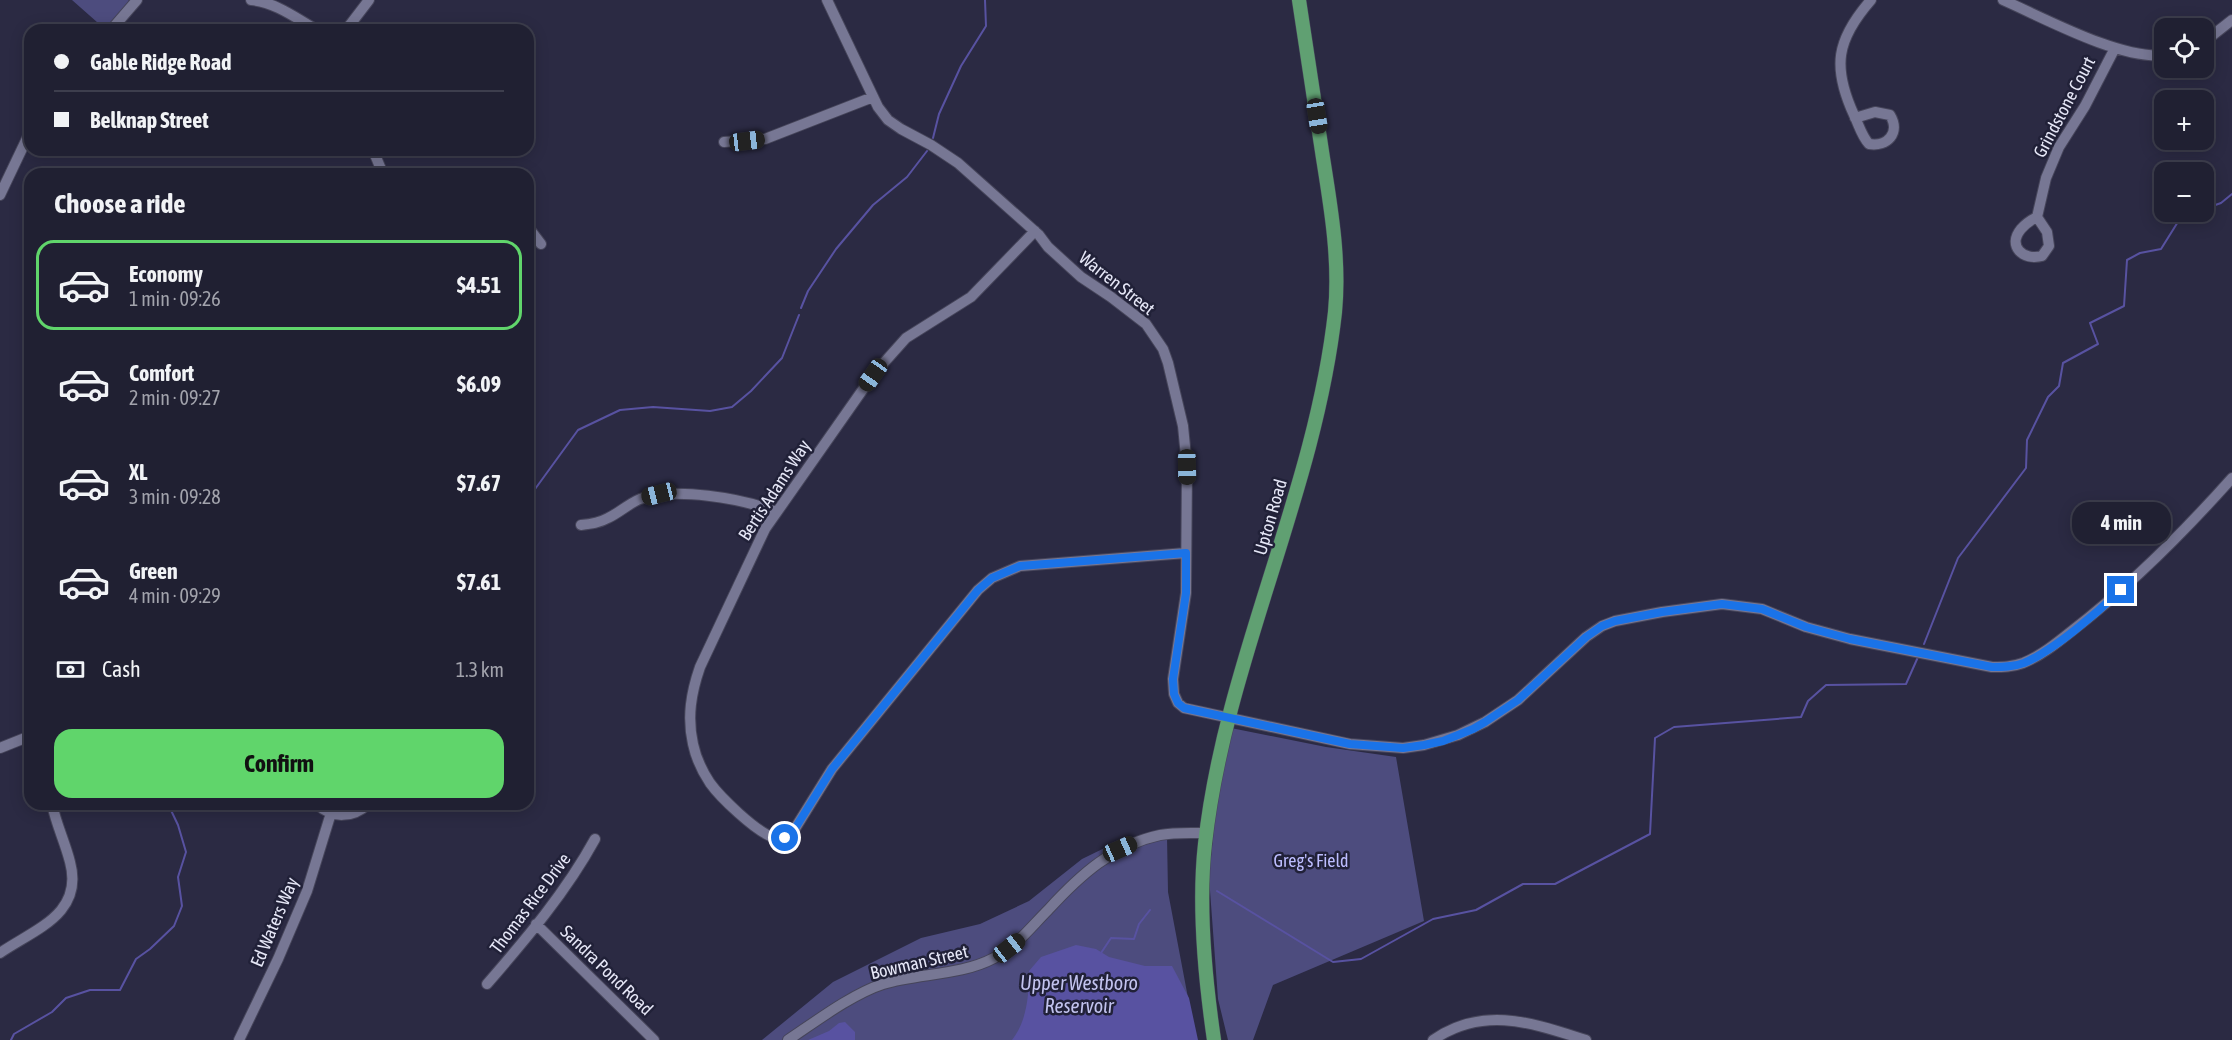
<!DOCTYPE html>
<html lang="en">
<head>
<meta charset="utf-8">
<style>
	:root { --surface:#202032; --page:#2d2d3e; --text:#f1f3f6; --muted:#a2a3ac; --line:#3d3e4d; --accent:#60d56b }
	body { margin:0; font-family:"Asap Condensed",sans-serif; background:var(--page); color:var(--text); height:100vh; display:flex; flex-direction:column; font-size:22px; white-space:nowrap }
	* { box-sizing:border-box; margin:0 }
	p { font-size:20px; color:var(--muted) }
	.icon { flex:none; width:33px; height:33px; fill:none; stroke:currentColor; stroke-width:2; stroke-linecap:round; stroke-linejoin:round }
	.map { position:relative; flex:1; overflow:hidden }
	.drawer { position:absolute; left:24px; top:168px; width:510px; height:642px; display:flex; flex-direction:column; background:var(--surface); border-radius:18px; box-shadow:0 3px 15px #0003,0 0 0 2px var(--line) }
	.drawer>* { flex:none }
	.guide { position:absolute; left:24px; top:24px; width:510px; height:132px; border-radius:18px; box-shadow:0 3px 15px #0003,0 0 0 2px var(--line); display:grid; align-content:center; height:132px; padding:0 30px; background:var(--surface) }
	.buttons { position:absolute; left:2154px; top:18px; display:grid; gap:12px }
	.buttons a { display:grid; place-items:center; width:60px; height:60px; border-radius:12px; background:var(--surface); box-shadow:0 3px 15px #0003,0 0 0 2px var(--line); font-size:30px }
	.end { position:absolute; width:27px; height:27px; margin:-14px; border:8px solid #1a73e8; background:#fff; box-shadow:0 0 0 3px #fff }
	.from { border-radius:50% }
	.bubble { position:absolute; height:42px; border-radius:18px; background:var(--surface); box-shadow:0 3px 15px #0003,0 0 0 2px var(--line); font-size:20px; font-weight:700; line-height:42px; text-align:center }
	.car { position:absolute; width:18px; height:36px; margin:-18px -9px; border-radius:8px; box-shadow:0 0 4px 2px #0007; background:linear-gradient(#222 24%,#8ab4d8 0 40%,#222 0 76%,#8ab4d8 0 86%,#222 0) }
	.guide b { display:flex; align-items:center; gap:21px; height:57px; font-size:22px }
	.guide b+b { border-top:2px solid var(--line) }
	.guide i { width:15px; height:15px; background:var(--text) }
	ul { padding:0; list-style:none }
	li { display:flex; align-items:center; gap:18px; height:90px; margin:0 12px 9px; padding:0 18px; border:3px solid transparent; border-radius:18px }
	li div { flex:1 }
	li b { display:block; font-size:22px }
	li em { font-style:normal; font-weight:700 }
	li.current { border-color:var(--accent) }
	li>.icon { width:54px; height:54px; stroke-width:1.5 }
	h2 { padding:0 30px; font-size:27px; line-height:72px }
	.pay { display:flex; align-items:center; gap:15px; height:66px; padding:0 30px; font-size:22px }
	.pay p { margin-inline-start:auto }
	.primary-button { display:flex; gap:12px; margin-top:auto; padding:12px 30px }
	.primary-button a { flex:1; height:69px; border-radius:18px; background:var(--accent); color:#111; font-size:24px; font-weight:700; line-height:69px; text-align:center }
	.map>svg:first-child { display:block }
	.green { fill:#4d4c7e }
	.water { fill:#5852a1 }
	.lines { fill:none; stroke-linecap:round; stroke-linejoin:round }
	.stream { stroke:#5852a1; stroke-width:2 }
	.minor-casing { stroke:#46455a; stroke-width:12 }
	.major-casing { stroke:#46455a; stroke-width:15 }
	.minor { stroke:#777794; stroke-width:10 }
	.major { stroke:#60a072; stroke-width:14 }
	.route { stroke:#1a73e8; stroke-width:8 }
	.labels { text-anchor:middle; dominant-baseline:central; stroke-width:5; stroke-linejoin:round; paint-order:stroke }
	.street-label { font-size:18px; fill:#e6e7f7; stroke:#212138 }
	.park-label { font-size:18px; fill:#bdbdff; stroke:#212138 }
	.water-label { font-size:20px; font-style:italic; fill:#c2c3ef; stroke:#212138 }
</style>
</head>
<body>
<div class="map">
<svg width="2232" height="1040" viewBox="0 0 2232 1040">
	<rect width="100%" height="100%" fill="#2b2a43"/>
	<path class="green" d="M 72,0 L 129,0 L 112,30 L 106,30 Z
		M 1231,728 L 1326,747 L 1396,757 L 1424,921 L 1273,985 L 1253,1040 L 1228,1040 L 1218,999 L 1209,877 L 1215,816 Z
		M 1167,836 L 1168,892 L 1196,1040 L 762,1040 L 833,982 L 921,938 L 980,924 L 1029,901 L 1082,859 L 1123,839 Z"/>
	<path class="water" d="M 1076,945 L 1096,949 L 1109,957 L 1145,966 L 1172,966 L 1189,998 L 1198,1040 L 1012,1040 C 1027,1021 1029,995 1029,971 L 1041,957 Z
		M 845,1022 L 855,1032 L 855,1040 L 808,1040 L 829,1031 L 839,1023 Z"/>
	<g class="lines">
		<path class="stream" d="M 933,138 L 939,114 L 961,66 L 986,26 L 985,0
			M 2204,209 L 2221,203 L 2232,194
			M 801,308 L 808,291 L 836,249 L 873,205 L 907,177 L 927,151
			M 29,488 L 30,487
			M 530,496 L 578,430 L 620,410 L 653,407 L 710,411 L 732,407 L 751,391 L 782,358 L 799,315
			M 1924,644 L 1958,558 L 2026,468 L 2027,440 L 2048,397 L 2059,386 L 2063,363 L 2098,344 L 2090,323 L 2124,306 L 2127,260 L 2140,253 L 2161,249 L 2181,217 L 2197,212
			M 1217,891 L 1333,962 L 1361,959 L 1433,919 L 1476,910 L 1523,884 L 1555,884 L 1650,834 L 1655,738 L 1674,727 L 1801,717 L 1808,701 L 1826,685 L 1906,684 L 1918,657
			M 1101,953 L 1111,938 L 1134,939 L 1139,924 L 1150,910
			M 11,1040 L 14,1034 L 52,1012 L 66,998 L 90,990 L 120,990 L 136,959 L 150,949 L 174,926 L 182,906 L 178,877 L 186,852 L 178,825 L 168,804"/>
		<defs>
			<path id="minor" d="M 251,0 C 275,2 296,18 317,30
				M 827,0 L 878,107 L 888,120 L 901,129 L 931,145 L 958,163 L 1039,235 L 1048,247 L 1081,277 L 1111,297 L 1146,324 L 1163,349 L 1168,363 L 1183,426 L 1187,467 L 1186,593 L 1173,679 L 1174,694 L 1178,703 L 1184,708 L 1350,744 L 1403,748 L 1424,745 L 1458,735 L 1485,722 L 1518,700 L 1586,637 L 1602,626 L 1615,621 L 1662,612 L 1722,604 L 1762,609 L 1806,627 L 1850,639 L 1992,667 C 2003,667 2012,667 2023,663 C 2041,656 2058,642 2073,630 C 2131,585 2183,533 2232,478
				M 2003,0 C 2044,18 2121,60 2164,55
				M 111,30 L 137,0
				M 346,30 L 369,0
				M 2204,42 L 2232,20
				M 1855,118 L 1875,112 L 1890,115 C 1901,133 1887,147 1869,144 C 1861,135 1859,125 1854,115 C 1832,67 1836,40 1871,0
				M 724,142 L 765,139 L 873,97
				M 373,150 L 383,174
				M 0,195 L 30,132
				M 2037,217 L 2047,232 L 2049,246 L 2042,256 C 2023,261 2007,246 2021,229 C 2026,223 2031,220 2037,217 L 2046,178 L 2059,147 L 2085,106 L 2115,48
				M 528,227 L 541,244
				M 1035,231 L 971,297 L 906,338 L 873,375 L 765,529 L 700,667 C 691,693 687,717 693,744 C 696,758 702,771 710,783 C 720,797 756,832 773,837 C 780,839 785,839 791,835 L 832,769 L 978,590 L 992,578 L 1020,566 L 1186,553
				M 581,525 C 591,524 599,523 608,518 C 619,513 628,504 640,499 C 674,487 742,498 776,512
				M 0,748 L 30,736
				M 317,804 C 332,819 353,818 368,804
				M 536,924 L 654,1040
				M 0,953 C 35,929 84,914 70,862 C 65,842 56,824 52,804
				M 487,984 C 526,939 566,892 595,839
				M 239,1040 L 278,959 L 307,891 L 331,813
				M 788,1040 C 815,1022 852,994 883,984 C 918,973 960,976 994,958 C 1017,946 1030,928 1048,910 C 1080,875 1113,845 1160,835 C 1175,832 1191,833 1206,833
				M 1433,1040 C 1484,1005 1532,1023 1586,1040"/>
			<path id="major" d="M 1214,1040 C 1205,978 1198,906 1205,844 C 1225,661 1315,494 1335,312 C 1340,261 1331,208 1323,158 C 1315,105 1307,53 1299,0"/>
		</defs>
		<use href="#minor" class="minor-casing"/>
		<use href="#major" class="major-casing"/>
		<use href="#minor" class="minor"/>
		<use href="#major" class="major"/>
	</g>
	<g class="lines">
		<path class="route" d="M 785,838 L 791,835 L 832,769 L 978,590 L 992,578 L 1020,566 L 1186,553 L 1186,593 L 1173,679 L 1174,694 L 1178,703 L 1184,708 L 1350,744 L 1403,748 L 1424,745 L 1443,741 L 1473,729 L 1485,722 L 1518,700 L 1586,637 L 1602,626 L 1615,621 L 1662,612 L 1722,604 L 1762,609 L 1806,627 L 1850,639 L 1992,667 C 2003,667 2013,667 2024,663 C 2053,651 2098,612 2121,590"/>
	</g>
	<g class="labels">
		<g class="street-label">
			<text transform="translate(2064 107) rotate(-62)">Grindstone Court</text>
			<text transform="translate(1117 283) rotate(38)">Warren Street</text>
			<text transform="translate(774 490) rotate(-57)">Bertis Adams Way</text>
			<text transform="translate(1270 517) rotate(-74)">Upton Road</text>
			<text transform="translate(530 903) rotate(-53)">Thomas Rice Drive</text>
			<text transform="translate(274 922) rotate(-67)">Ed Waters Way</text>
			<text transform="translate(919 962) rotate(-13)">Bowman Street</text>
			<text transform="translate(607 970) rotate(44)">Sandra Pond Road</text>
		</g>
		<g class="park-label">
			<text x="1311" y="860">Greg's Field</text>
		</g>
		<g class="water-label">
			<text x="1079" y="982">Upper Westboro<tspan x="1079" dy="23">Reservoir</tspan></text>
		</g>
	</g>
</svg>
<div class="buttons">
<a><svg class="icon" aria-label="locate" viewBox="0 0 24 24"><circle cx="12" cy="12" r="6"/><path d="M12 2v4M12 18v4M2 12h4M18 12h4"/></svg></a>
<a>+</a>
<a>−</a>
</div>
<i class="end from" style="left:785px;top:838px"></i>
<i class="end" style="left:2121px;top:590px"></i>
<div class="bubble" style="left:2072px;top:502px;width:99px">4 min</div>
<i class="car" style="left:1317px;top:116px;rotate:171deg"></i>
<i class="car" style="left:747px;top:141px;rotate:83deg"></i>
<i class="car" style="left:873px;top:375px;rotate:215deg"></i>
<i class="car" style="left:1187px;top:467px;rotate:179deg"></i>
<i class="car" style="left:659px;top:494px;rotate:256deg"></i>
<i class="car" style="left:1120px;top:849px;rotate:66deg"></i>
<i class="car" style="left:1009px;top:948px;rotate:52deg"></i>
<div class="guide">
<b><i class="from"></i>Gable Ridge Road</b>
<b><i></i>Belknap Street</b>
</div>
<section class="drawer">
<h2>Choose a ride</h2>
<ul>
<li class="current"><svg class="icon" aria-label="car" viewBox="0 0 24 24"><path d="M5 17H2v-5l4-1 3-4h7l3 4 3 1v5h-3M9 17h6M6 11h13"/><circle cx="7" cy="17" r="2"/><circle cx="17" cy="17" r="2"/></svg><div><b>Economy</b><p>1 min · 09:26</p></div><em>$4.51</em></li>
<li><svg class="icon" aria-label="car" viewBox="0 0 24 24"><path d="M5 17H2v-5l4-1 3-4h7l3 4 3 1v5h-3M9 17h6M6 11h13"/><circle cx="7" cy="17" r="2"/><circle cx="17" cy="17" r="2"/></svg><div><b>Comfort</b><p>2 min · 09:27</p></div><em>$6.09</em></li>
<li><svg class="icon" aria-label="car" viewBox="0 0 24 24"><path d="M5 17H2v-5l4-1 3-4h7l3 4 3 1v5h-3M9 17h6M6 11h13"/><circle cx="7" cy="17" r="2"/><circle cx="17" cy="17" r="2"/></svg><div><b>XL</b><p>3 min · 09:28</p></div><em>$7.67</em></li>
<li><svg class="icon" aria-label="car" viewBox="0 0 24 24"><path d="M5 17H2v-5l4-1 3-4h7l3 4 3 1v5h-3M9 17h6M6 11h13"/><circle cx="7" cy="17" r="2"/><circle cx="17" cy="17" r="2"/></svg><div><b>Green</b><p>4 min · 09:29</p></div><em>$7.61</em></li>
</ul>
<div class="pay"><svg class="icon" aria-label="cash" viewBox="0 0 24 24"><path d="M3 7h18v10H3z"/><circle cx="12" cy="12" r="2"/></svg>Cash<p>1.3 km</p></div>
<div class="primary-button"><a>Confirm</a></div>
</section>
</div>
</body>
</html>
